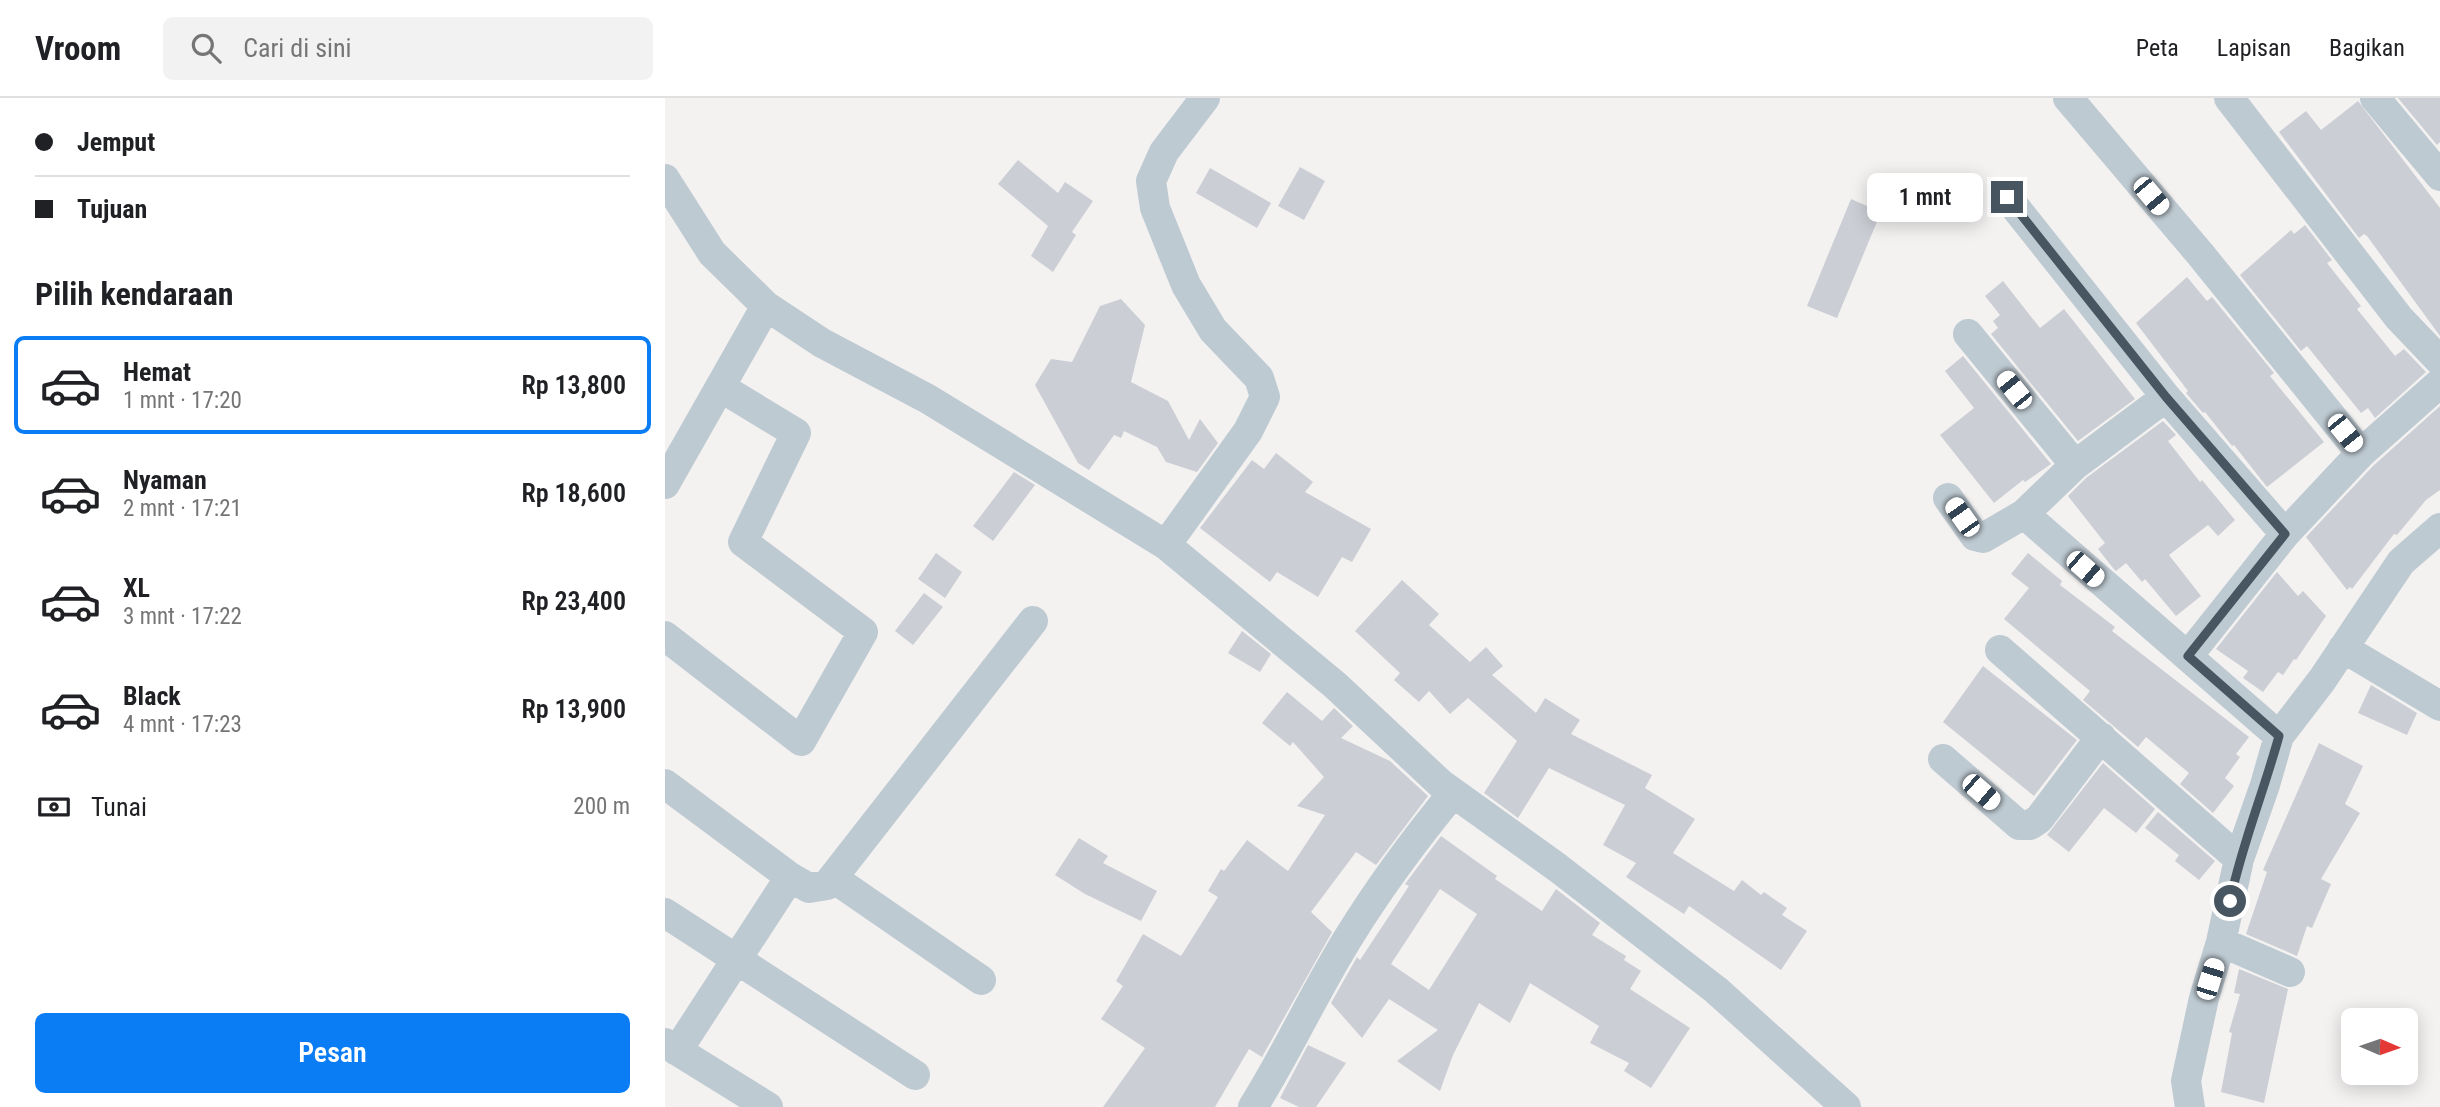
<!DOCTYPE html>
<html lang="id">
<head>
<meta charset="utf-8">
<style>
	:root { --surface:#fff; --page:#f2f2f2; --text:#202124; --muted:#757577; --line:#e0e0e0; --accent:#0a7df5 }
	body { margin:0; font-family:"Roboto Condensed",sans-serif; background:var(--page); color:var(--text); height:100vh; display:flex; flex-direction:column; font-size:26px; white-space:nowrap }
	* { box-sizing:border-box; margin:0 }
	p { font-size:23px; color:var(--muted) }
	.icon { flex:none; width:38px; height:38px; fill:none; stroke:currentColor; stroke-width:2; stroke-linecap:round; stroke-linejoin:round }
	.map { position:relative; flex:1; overflow:hidden }
	.sheet { display:flex; flex-direction:column; background:var(--surface); width:665px }
	.sheet>* { flex:none }
	.top-card { display:grid; align-content:center; height:154px; padding:0 35px; background:var(--surface) }
	.needle { width:46px; rotate:92deg }
	.buttons { position:absolute; left:1676px; top:910px; display:grid; gap:14px }
	.buttons a { display:grid; place-items:center; width:77px; height:77px; border-radius:10px; background:var(--surface); box-shadow:0 4px 18px #0003; font-size:35px }
	.end { position:absolute; width:32px; height:32px; margin:-16px; border:9px solid #475661; background:#fff; box-shadow:0 0 0 4px #fff }
	.from { border-radius:50% }
	.bubble { position:absolute; height:49px; border-radius:10px; background:var(--surface); box-shadow:0 4px 18px #0003; font-size:23px; font-weight:600; line-height:49px; text-align:center }
	.car { position:absolute; width:21px; height:42px; margin:-21px -10px; border-radius:9px; box-shadow:0 0 5px 2px #0007; background:linear-gradient(#fff 24%,#345 0 40%,#fff 0 76%,#345 0 86%,#fff 0) }
	.top-card b { display:flex; align-items:center; gap:24px; height:66px; font-size:26px }
	.top-card b+b { border-top:2px solid var(--line) }
	.top-card i { width:18px; height:18px; background:var(--text) }
	ul { padding:0; list-style:none }
	li { display:flex; align-items:center; gap:21px; height:98px; margin:0 14px 10px; padding:0 21px; border:4px solid transparent; border-radius:10px }
	li div { flex:1 }
	li b { display:block; font-size:26px }
	li em { font-style:normal; font-weight:600 }
	li.selected { border-color:var(--accent) }
	li>.icon { width:63px; height:63px; stroke-width:1.5 }
	h2 { padding:0 35px; font-size:32px; line-height:84px }
	.pay { display:flex; align-items:center; gap:18px; height:77px; padding:0 35px; font-size:26px }
	.pay p { margin-inline-start:auto }
	.button { display:flex; gap:14px; margin-top:auto; padding:14px 35px }
	.button a { flex:1; height:80px; border-radius:10px; background:var(--accent); color:#fff; font-size:28px; font-weight:600; line-height:80px; text-align:center }
	header { display:flex; align-items:center; gap:42px; box-sizing:border-box; height:98px; padding:0 35px; background:var(--surface); border-bottom:2px solid var(--line) }
	header strong { font-size:33px }
	nav { display:flex; gap:38px; margin-inline-start:auto; font-size:24px }
	.search { width:490px; height:63px; background:var(--page); display:flex; align-items:center; gap:18px; box-sizing:border-box; padding:0 24px; border-radius:10px; color:var(--muted); font-size:26px }
	main { display:flex; flex:1; min-height:0 }
	.map>svg:first-child { display:block }
	.building { fill:#cbced4; fill-rule:evenodd }
	.lines { fill:none; stroke-linecap:round; stroke-linejoin:round }
	.minor { stroke:#becad2; stroke-width:30 }
	.route { stroke:#475661; stroke-width:9 }
</style>
</head>
<body>
<header>
<strong>Vroom</strong>
<div class="search"><svg class="icon" aria-label="search" viewBox="0 0 24 24"><circle cx="10" cy="10" r="6"/><path d="M15 15l6 6"/></svg>Cari di sini</div>
<nav><a>Peta</a><a>Lapisan</a><a>Bagikan</a></nav>
</header>
<main>
<section class="sheet">
<div class="top-card">
<b><i class="from"></i>Jemput</b>
<b><i></i>Tujuan</b>
</div>
<h2>Pilih kendaraan</h2>
<ul>
<li class="selected"><svg class="icon" aria-label="car" viewBox="0 0 24 24"><path d="M5 17H2v-5l4-1 3-4h7l3 4 3 1v5h-3M9 17h6M6 11h13"/><circle cx="7" cy="17" r="2"/><circle cx="17" cy="17" r="2"/></svg><div><b>Hemat</b><p>1 mnt · 17:20</p></div><em>Rp 13,800</em></li>
<li><svg class="icon" aria-label="car" viewBox="0 0 24 24"><path d="M5 17H2v-5l4-1 3-4h7l3 4 3 1v5h-3M9 17h6M6 11h13"/><circle cx="7" cy="17" r="2"/><circle cx="17" cy="17" r="2"/></svg><div><b>Nyaman</b><p>2 mnt · 17:21</p></div><em>Rp 18,600</em></li>
<li><svg class="icon" aria-label="car" viewBox="0 0 24 24"><path d="M5 17H2v-5l4-1 3-4h7l3 4 3 1v5h-3M9 17h6M6 11h13"/><circle cx="7" cy="17" r="2"/><circle cx="17" cy="17" r="2"/></svg><div><b>XL</b><p>3 mnt · 17:22</p></div><em>Rp 23,400</em></li>
<li><svg class="icon" aria-label="car" viewBox="0 0 24 24"><path d="M5 17H2v-5l4-1 3-4h7l3 4 3 1v5h-3M9 17h6M6 11h13"/><circle cx="7" cy="17" r="2"/><circle cx="17" cy="17" r="2"/></svg><div><b>Black</b><p>4 mnt · 17:23</p></div><em>Rp 13,900</em></li>
</ul>
<div class="pay"><svg class="icon" aria-label="cash" viewBox="0 0 24 24"><path d="M3 7h18v10H3z"/><circle cx="12" cy="12" r="2"/></svg>Tunai<p>200 m</p></div>
<div class="button"><a>Pesan</a></div>
</section>
<div class="map">
<svg width="1775" height="1009" viewBox="0 0 1775 1009">
	<rect width="100%" height="100%" fill="#f4f1f1"/>
	<path class="building" d="M 1733,0 L 1775,0 L 1775,44 L 1772,47 Z
		M 1693,3 L 1775,110 L 1775,238 L 1702,138 L 1699,136 L 1694,140 L 1614,34 L 1641,13 L 1656,32 Z
		M 353,62 L 393,95 L 400,84 L 428,103 L 407,134 L 411,137 L 388,174 L 366,158 L 383,128 L 333,86 Z
		M 635,69 L 660,83 L 639,122 L 613,108 Z
		M 545,70 L 606,105 L 592,130 L 531,95 Z
		M 1186,101 L 1216,114 L 1172,220 L 1142,208 Z
		M 1640,127 L 1667,162 L 1662,165 L 1696,208 L 1692,211 L 1730,258 L 1739,251 L 1761,274 L 1710,320 L 1703,310 L 1696,315 L 1642,248 L 1636,253 L 1575,177 L 1626,132 L 1629,136 Z
		M 1522,179 L 1542,203 L 1547,199 L 1609,275 L 1605,278 L 1659,344 L 1602,389 L 1569,347 L 1567,348 L 1540,314 L 1538,315 L 1521,295 L 1523,293 L 1471,225 Z
		M 1338,183 L 1375,230 L 1399,211 L 1470,301 L 1413,343 L 1326,236 L 1333,230 L 1328,223 L 1335,217 L 1320,198 Z
		M 456,201 L 480,227 L 466,284 L 503,303 L 524,342 L 535,321 L 553,345 L 532,374 L 501,364 L 492,349 L 459,333 L 456,340 L 449,337 L 424,372 L 413,365 L 370,287 L 386,261 L 407,264 L 435,208 Z
		M 1298,258 L 1386,366 L 1360,384 L 1358,382 L 1329,405 L 1275,337 L 1309,310 L 1280,273 Z
		M 1775,308 L 1775,392 L 1761,402 L 1732,437 L 1729,436 L 1687,491 L 1685,489 L 1682,492 L 1641,439 L 1708,368 Z
		M 1498,323 L 1511,337 L 1503,343 L 1535,384 L 1537,382 L 1570,422 L 1553,438 L 1543,427 L 1504,457 L 1536,498 L 1511,518 L 1480,481 L 1477,484 L 1461,465 L 1451,473 L 1448,470 L 1433,451 L 1440,445 L 1403,398 L 1421,380 Z
		M 611,355 L 648,384 L 640,394 L 706,431 L 687,464 L 677,459 L 653,499 L 612,474 L 605,484 L 535,430 L 587,362 L 599,371 Z
		M 349,374 L 370,387 L 328,443 L 308,428 Z
		M 271,455 L 297,474 L 280,500 L 253,481 Z
		M 1363,455 L 1397,483 L 1395,487 L 1450,529 L 1447,533 L 1584,639 L 1571,656 L 1575,659 L 1560,680 L 1569,688 L 1548,715 L 1515,686 L 1524,675 L 1481,639 L 1473,649 L 1418,602 L 1425,593 L 1339,521 L 1364,490 L 1346,476 Z
		M 1612,474 L 1633,498 L 1638,493 L 1661,518 L 1631,562 L 1629,561 L 1618,577 L 1613,574 L 1598,594 L 1578,580 L 1583,573 L 1551,551 Z
		M 737,482 L 774,516 L 764,527 L 805,564 L 821,549 L 838,568 L 827,577 L 871,615 L 880,600 L 915,622 L 906,636 L 987,677 L 980,690 L 1030,721 L 1008,755 L 1069,793 L 1077,782 L 1096,797 L 1099,794 L 1122,810 L 1117,817 L 1142,833 L 1116,872 L 1024,808 L 1019,816 L 961,779 L 971,765 L 938,747 L 960,707 L 884,670 L 853,720 L 819,695 L 852,643 L 803,600 L 785,616 L 764,593 L 754,604 L 729,582 L 735,575 L 690,533 Z
		M 259,495 L 278,509 L 248,547 L 230,533 Z
		M 577,533 L 606,556 L 595,574 L 563,555 Z
		M 1318,568 L 1412,642 L 1369,698 L 1278,624 Z
		M 1706,587 L 1752,615 L 1742,637 L 1693,615 Z
		M 622,594 L 657,623 L 669,610 L 688,628 L 676,640 L 725,663 L 763,698 L 711,767 L 691,754 L 646,814 L 667,834 L 597,959 L 584,951 L 550,1009 L 438,1009 L 480,950 L 436,921 L 458,888 L 451,883 L 478,836 L 516,858 L 553,799 L 543,793 L 556,771 L 559,773 L 582,742 L 623,773 L 660,717 L 632,708 L 659,679 L 628,644 L 625,648 L 597,625 Z
		M 1654,645 L 1698,668 L 1680,706 L 1695,715 L 1656,781 L 1666,786 L 1647,830 L 1642,828 L 1632,858 L 1581,836 L 1602,774 L 1598,772 Z
		M 1438,665 L 1490,711 L 1471,735 L 1439,710 L 1404,754 L 1382,737 Z
		M 1493,714 L 1550,763 L 1534,782 L 1510,763 L 1514,757 L 1480,730 Z
		M 776,738 L 832,778 L 830,781 L 877,813 L 891,791 L 935,825 L 927,837 L 961,858 L 959,862 L 976,873 L 965,891 L 1025,930 L 986,990 L 959,973 L 964,965 L 925,945 L 934,928 L 865,885 L 845,925 L 814,905 L 788,957 L 775,993 L 732,963 L 773,932 L 724,901 L 697,940 L 666,905 L 692,859 L 695,862 L 744,788 L 740,786 ZM 775,791 L 812,816 L 764,892 L 726,866 Z
		M 414,740 L 443,758 L 438,765 L 492,793 L 476,823 L 420,796 L 390,777 Z
		M 1574,871 L 1623,891 L 1599,1005 L 1556,994 L 1567,935 L 1564,934 L 1575,896 L 1569,895 Z
		M 643,947 L 681,965 L 651,1009 L 634,1009 L 615,1000 Z"/>
	<g class="lines">
		<path class="minor" d="M 1403,0 L 1536,157 L 1696,355
			M 1564,0 L 1734,220 L 1775,263
			M 1710,0 L 1775,78
			M 0,81 L 47,155 L 101,208 L 157,245 L 263,301 L 501,447 L 670,587 L 776,686 L 893,770 L 1051,892 L 1181,1009
			M 1342,99 L 1501,299 L 1620,436
			M 1303,236 L 1410,367
			M 0,386 L 101,208
			M 1283,400 L 1310,438 L 1318,440 L 1359,416 L 1410,367 L 1501,299
			M 1359,416 L 1614,638
			M 501,447 L 583,333 L 600,299 L 594,280 L 548,232 L 521,187 L 490,110 L 486,83 L 499,54 L 540,0
			M 0,538 L 136,643 L 198,534 L 78,444 L 131,335 L 55,289
			M 1678,550 L 1775,608
			M 1335,552 L 1574,761
			M 1523,558 L 1620,436 L 1696,355 L 1775,285
			M 1278,661 L 1354,727 L 1365,727 L 1374,721 L 1436,639
			M 0,686 L 125,779 L 144,790 L 162,787 L 368,523
			M 168,780 L 316,882
			M 0,815 L 250,977
			M 1556,844 L 1625,874
			M 0,945 L 103,1009
			M 12,953 L 125,779
			M 588,1009 C 623,953 650,893 685,837 C 716,787 751,740 788,695
			M 1525,1009 L 1521,983 L 1539,900 L 1556,844 L 1574,761 L 1600,687 L 1614,638 L 1657,582 L 1736,464 L 1775,430"/>
	</g>
	<g class="lines">
		<path class="route" d="M 1342,99 L 1501,299 L 1620,436 L 1523,558 L 1614,638 C 1599,693 1577,746 1565,803"/>
	</g>
</svg>
<div class="buttons">
<a><svg class="needle" viewBox="-14 -14 28 28"><path d="M0-13l5 13h-10z" fill="#e53935"/><path d="M0 13l5-13h-10z" fill="#757577"/></svg></a>
</div>
<i class="end from" style="left:1565px;top:803px"></i>
<i class="end" style="left:1342px;top:99px"></i>
<div class="bubble" style="left:1202px;top:75px;width:116px">1 mnt</div>
<i class="car" style="left:1486px;top:98px;rotate:140deg"></i>
<i class="car" style="left:1349px;top:292px;rotate:321deg"></i>
<i class="car" style="left:1680px;top:335px;rotate:141deg"></i>
<i class="car" style="left:1297px;top:419px;rotate:325deg"></i>
<i class="car" style="left:1420px;top:471px;rotate:131deg"></i>
<i class="car" style="left:1316px;top:694px;rotate:131deg"></i>
<i class="car" style="left:1545px;top:881px;rotate:17deg"></i>
</div>
</main>
</body>
</html>
